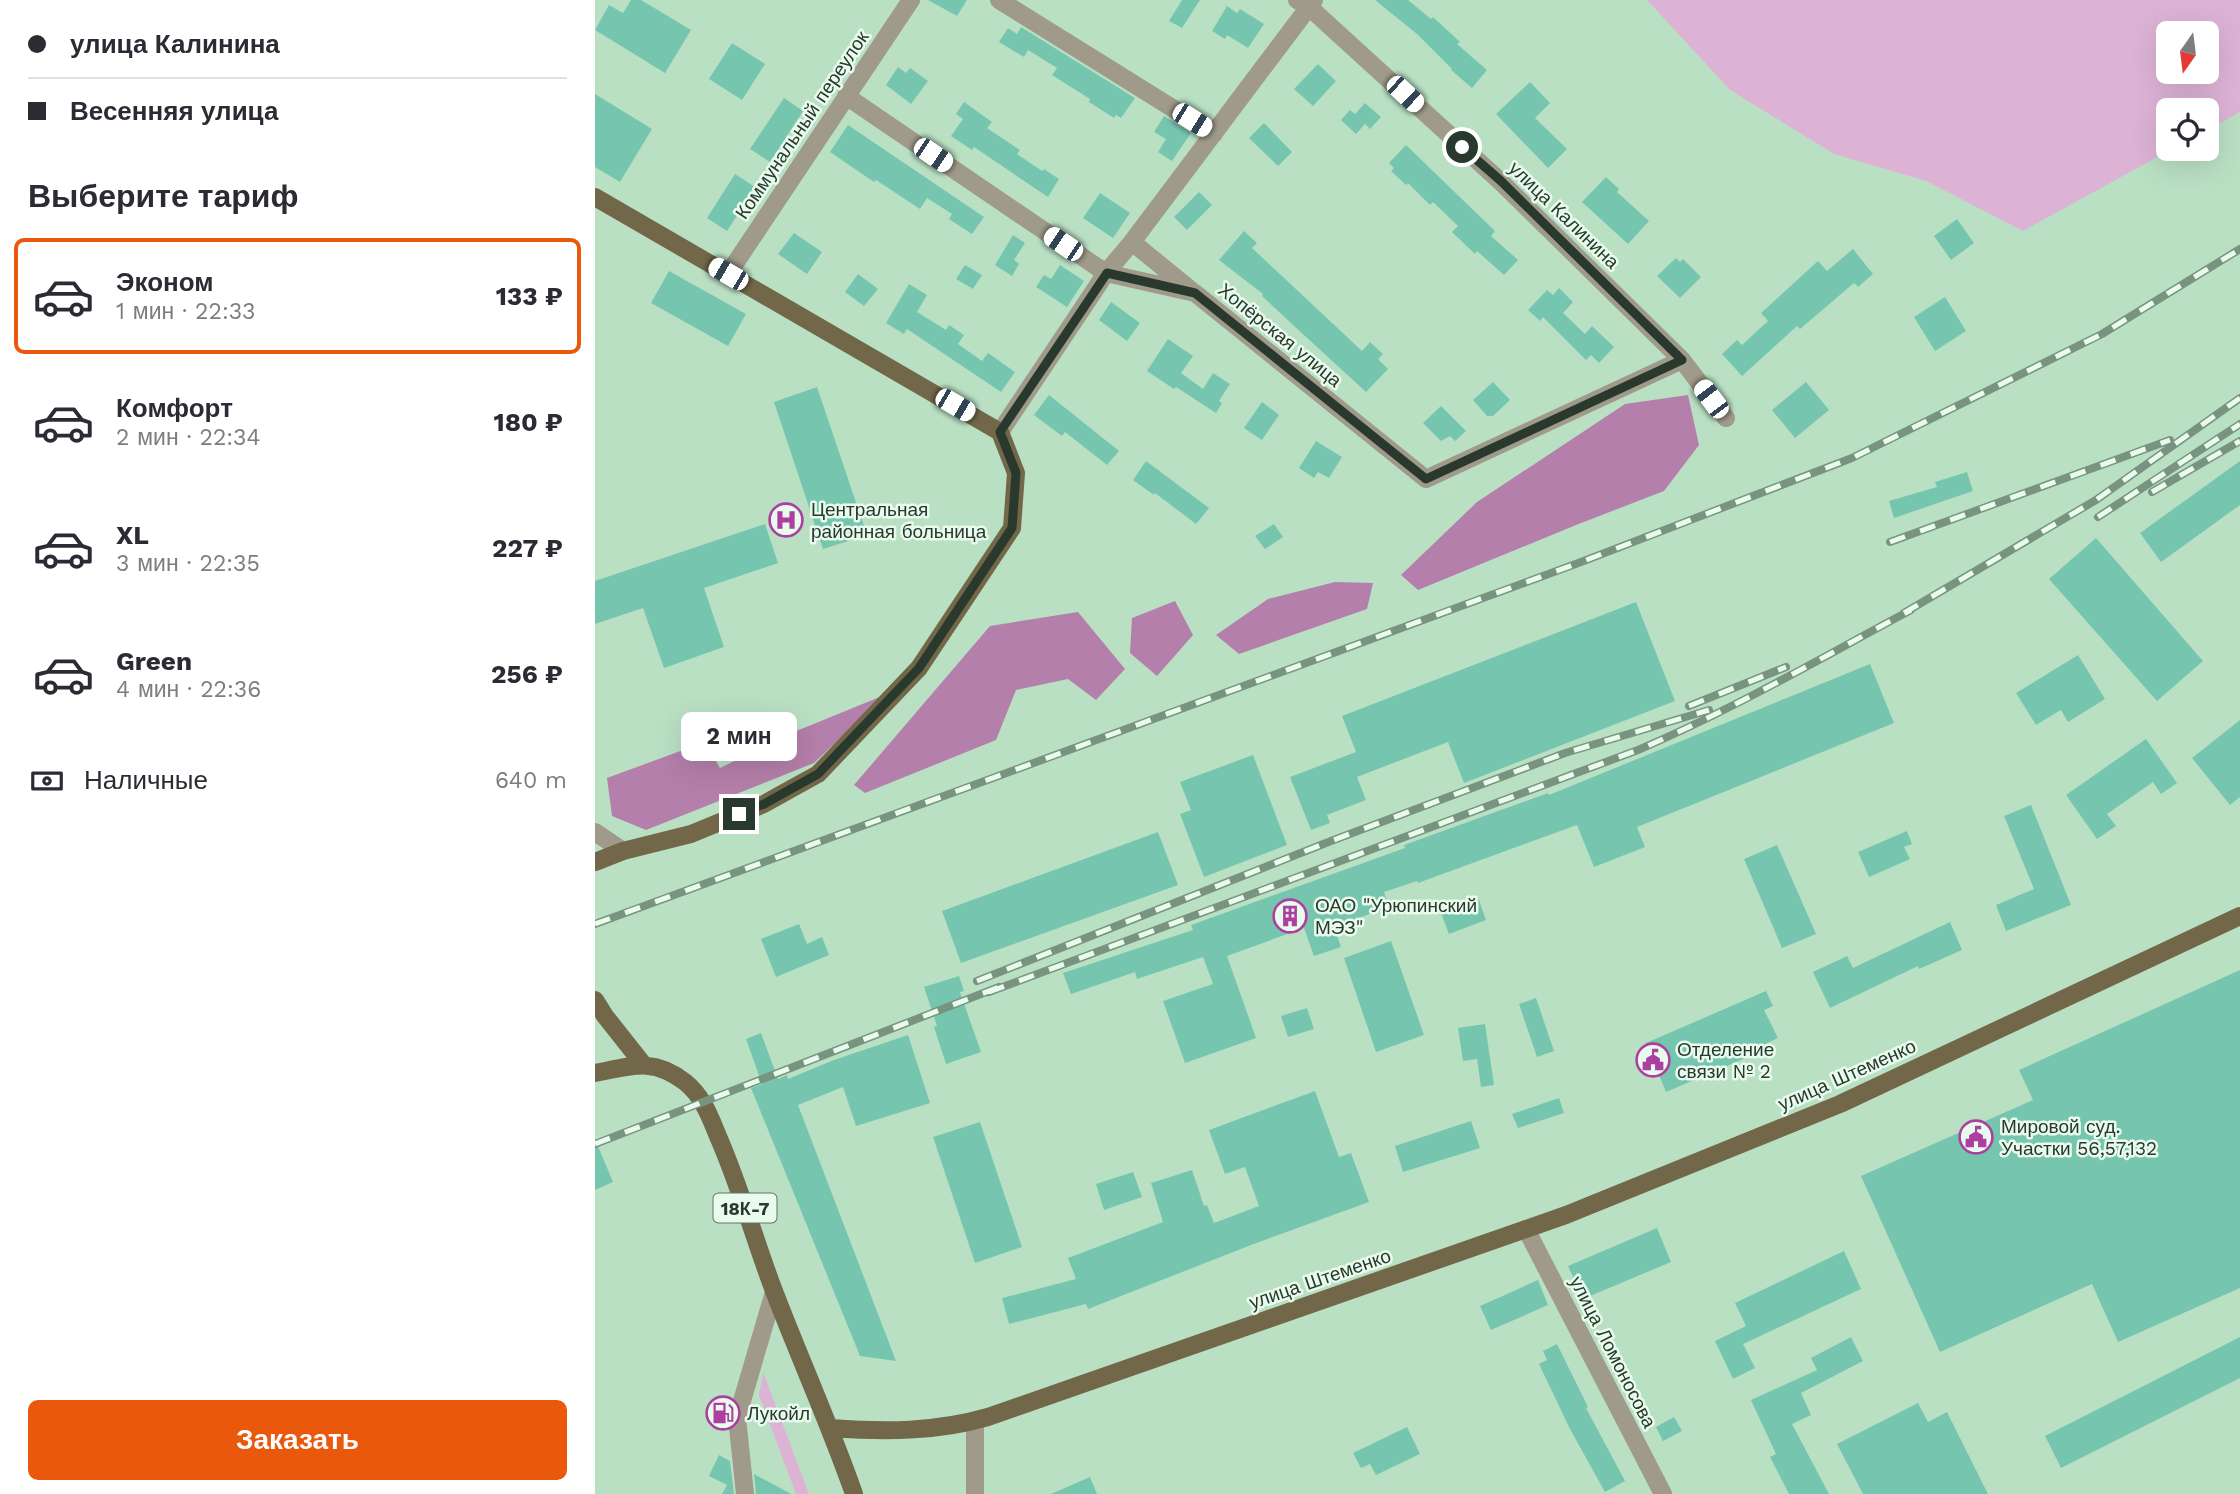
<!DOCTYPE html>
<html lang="ru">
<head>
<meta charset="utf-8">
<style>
	:root { --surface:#fff; --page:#f7f7f7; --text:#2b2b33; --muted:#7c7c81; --line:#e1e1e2; --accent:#ea580c }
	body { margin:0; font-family:"Work Sans",sans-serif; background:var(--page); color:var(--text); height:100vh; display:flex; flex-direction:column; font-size:26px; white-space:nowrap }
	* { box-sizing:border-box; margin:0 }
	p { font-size:23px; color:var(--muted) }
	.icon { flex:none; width:38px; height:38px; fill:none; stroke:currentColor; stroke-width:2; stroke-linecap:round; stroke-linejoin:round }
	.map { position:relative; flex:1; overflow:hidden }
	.sheet { display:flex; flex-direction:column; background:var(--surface); width:595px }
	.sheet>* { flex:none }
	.hud { display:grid; align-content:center; height:154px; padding:0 28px; background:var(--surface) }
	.needle { width:46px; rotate:194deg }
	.fabs { position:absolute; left:1561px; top:21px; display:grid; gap:14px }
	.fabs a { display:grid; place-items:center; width:63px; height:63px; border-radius:10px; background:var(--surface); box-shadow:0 7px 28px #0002; font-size:35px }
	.end { position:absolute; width:32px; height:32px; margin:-16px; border:9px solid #2a392e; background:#fff; box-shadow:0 0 0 4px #fff }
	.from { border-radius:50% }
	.bubble { position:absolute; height:49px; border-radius:10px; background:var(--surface); box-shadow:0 7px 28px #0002; font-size:23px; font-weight:700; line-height:49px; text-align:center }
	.car { position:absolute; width:21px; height:42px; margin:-21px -10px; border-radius:9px; box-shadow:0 0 5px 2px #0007; background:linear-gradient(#fff 24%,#345 0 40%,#fff 0 76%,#345 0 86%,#fff 0) }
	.hud b { display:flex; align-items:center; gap:24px; height:66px; font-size:26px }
	.hud b+b { border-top:2px solid var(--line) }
	.hud i { width:18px; height:18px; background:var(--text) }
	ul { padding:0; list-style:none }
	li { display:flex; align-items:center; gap:21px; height:116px; margin:0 14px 10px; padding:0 14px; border:4px solid transparent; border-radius:10px }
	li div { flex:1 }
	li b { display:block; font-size:26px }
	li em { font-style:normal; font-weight:700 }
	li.active { border-color:var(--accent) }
	li>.icon { width:63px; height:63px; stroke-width:1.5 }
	h2 { padding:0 28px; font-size:32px; line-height:84px }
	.pay { display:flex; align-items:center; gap:18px; height:77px; padding:0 28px; font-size:26px }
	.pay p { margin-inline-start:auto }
	.button { display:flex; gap:14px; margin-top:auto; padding:14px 28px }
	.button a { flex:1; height:80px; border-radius:10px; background:var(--accent); color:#fff; font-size:28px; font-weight:700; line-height:80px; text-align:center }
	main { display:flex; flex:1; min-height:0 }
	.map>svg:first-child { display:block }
	.green { fill:#ddb3d5; fill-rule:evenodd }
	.forest { fill:#b47faa }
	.building { fill:#76c6af }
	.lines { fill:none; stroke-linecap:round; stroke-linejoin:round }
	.minor { stroke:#9f9a89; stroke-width:18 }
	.major { stroke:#726849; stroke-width:18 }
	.rail-casing { stroke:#78937f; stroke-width:8 }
	.rail { stroke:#e8fbed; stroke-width:5; stroke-dasharray:16; stroke-linecap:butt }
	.route { stroke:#2a392e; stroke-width:9 }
	.labels { text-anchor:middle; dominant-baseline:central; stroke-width:5; stroke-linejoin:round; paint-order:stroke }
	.shield { fill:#e8fbed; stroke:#637367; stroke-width:2 }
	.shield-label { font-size:18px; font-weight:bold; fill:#2a392e }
	.street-label { font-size:19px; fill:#2a392e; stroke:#e8fbed }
	.poi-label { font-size:19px; fill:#2a392e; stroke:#e8fbed; text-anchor:start }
</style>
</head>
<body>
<main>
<section class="sheet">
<div class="hud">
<b><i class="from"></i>улица Калинина</b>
<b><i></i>Весенняя улица</b>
</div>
<h2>Выберите тариф</h2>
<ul>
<li class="active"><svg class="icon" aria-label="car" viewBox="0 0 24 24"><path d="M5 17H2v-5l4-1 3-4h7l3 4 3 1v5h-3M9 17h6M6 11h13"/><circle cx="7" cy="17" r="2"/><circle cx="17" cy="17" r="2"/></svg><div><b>Эконом</b><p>1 мин · 22:33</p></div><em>133 ₽</em></li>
<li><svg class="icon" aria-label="car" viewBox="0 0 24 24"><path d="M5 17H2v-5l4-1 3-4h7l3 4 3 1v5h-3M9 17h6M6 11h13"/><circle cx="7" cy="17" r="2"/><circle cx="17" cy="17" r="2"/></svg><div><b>Комфорт</b><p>2 мин · 22:34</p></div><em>180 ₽</em></li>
<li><svg class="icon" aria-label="car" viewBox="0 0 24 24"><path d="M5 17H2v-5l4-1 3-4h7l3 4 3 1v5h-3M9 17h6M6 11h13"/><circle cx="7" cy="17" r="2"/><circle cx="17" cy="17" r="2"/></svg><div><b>XL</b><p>3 мин · 22:35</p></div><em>227 ₽</em></li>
<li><svg class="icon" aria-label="car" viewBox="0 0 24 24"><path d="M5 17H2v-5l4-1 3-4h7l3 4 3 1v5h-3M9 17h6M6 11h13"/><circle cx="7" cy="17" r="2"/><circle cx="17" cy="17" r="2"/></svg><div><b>Green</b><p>4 мин · 22:36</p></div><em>256 ₽</em></li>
</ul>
<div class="pay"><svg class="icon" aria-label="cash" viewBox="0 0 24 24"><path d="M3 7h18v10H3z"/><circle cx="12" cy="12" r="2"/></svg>Наличные<p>640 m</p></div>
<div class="button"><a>Заказать</a></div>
</section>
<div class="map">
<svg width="1645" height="1494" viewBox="0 0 1645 1494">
	<rect width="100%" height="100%" fill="#bae0c4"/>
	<path class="green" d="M 1052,0 L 1645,0 L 1645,112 L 1612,130 L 1612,110 L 1573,110 L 1573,149 L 1577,149 L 1428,231 L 1331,181 L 1239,154 L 1135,90 ZM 1573,33 L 1612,33 L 1612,72 L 1573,72 Z
		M 168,1373 L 170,1377 L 214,1494 L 201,1494 L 164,1395 Z"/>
	<path class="forest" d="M 1093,395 L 1104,445 L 1069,491 L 981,525 L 823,590 L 806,575 L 882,502 L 1030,404 Z
		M 740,582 L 778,583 L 772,609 L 644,654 L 621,635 L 673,599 Z
		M 580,601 L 598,635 L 562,676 L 535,653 L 537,618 Z
		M 483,612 L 530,669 L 501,700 L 473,679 L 421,690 L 401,740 L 270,793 L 259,785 L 395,626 Z
		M 292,694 L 219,763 L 51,830 L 17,816 L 12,778 L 110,742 L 125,768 L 199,732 Z"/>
	<path class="building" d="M 36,0 L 46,0 L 96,30 L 70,73 L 0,30 L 14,5 L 28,13 Z
		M 333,0 L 372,0 L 362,16 Z
		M 587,0 L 605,0 L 587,28 L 574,21 Z
		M 780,0 L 813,0 L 836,19 L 838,17 L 865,42 L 862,44 L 892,70 L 877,88 L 856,70 L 857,69 L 822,34 Z
		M 632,6 L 642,13 L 645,9 L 669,24 L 653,48 L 632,35 L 630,39 L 617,31 Z
		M 426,27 L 540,98 L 526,118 L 521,115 L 519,118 L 494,102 L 495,99 L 457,75 L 462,68 L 433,50 L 429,57 L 404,42 L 413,28 L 422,34 Z
		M 137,43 L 170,64 L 147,100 L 114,79 Z
		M 723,64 L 741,81 L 718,106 L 699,89 Z
		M 303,67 L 311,73 L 315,68 L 333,81 L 316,104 L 291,85 Z
		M 935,82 L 955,103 L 940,118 L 972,149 L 953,168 L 901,114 Z
		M 0,94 L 57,129 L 25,182 L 0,167 Z
		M 189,98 L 208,111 L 175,162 L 155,149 Z
		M 369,102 L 397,122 L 392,128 L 425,150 L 422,154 L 447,171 L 449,169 L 464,179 L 453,197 L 379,147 L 377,150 L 356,136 L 368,119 L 361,114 Z
		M 770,103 L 786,117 L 775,129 L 770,124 L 761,134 L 746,120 L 755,110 L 760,114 Z
		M 569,116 L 596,133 L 577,161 L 563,152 L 571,139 L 559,132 Z
		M 669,123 L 697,152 L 683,166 L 654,138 Z
		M 253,125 L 389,217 L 377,234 L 354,219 L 357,214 L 332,198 L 325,209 L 281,180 L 279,182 L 235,152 Z
		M 811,145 L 900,231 L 896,236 L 923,260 L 909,275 L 882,251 L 880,254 L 857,232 L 863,226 L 838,202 L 835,205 L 813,183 L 811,185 L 796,171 L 799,168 L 794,163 Z
		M 140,174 L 160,187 L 132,231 L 112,218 Z
		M 1011,177 L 1024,189 L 1022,192 L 1054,221 L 1033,244 L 987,202 Z
		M 604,192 L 617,205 L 592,230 L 579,217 Z
		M 505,193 L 535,213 L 518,238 L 488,218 Z
		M 1362,219 L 1379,243 L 1356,260 L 1339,236 Z
		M 649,231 L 662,243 L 657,248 L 767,351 L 775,342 L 788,354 L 783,359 L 793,369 L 771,392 L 698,325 L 667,296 L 668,294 L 624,260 Z
		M 199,233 L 227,252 L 212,274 L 183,254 Z
		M 418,235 L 430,243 L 419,260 L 424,264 L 417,276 L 400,265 Z
		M 1258,249 L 1278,274 L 1263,287 L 1259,283 L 1205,329 L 1202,326 L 1147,376 L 1127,354 L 1142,340 L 1147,345 L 1173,321 L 1166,313 L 1223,261 L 1232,271 Z
		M 1081,258 L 1085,262 L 1088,259 L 1106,277 L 1085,298 L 1062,276 Z
		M 370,265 L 387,275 L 378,289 L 361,279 Z
		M 465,265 L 489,281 L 472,307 L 441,287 L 449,275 L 456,279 Z
		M 74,271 L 151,314 L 133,346 L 56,303 Z
		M 263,274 L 283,289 L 269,306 L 250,292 Z
		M 314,284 L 332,295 L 322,312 L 351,330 L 354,325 L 369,335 L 363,344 L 387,361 L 393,353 L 420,372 L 406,392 L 312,329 L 309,334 L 291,323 Z
		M 964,288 L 978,302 L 968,313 L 990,334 L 997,326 L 1019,347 L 1004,363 L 996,355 L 991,360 L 948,317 L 945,321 L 933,310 L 952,290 L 958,295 Z
		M 1350,297 L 1371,331 L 1340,351 L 1319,317 Z
		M 516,302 L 545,323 L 532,341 L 504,320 Z
		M 573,339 L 598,356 L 586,373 L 608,389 L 618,373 L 635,384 L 624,401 L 627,403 L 621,413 L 581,387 L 579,389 L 552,371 Z
		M 898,382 L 915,400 L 898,416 L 892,416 L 878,400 Z
		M 1211,382 L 1234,410 L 1200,438 L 1177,410 Z
		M 222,387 L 272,535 L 228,549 L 179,402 Z
		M 454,395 L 524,451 L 512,465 L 470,432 L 467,436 L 439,415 Z
		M 667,402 L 684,415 L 667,440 L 649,428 Z
		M 846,406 L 871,431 L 860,441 L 855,436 L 846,441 L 828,423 Z
		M 721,441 L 747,457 L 734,478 L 723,472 L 719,478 L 704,468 Z
		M 551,461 L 614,508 L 601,524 L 560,493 L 559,495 L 538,480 Z
		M 1645,461 L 1645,505 L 1566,562 L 1545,533 Z
		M 1372,472 L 1378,491 L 1299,518 L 1294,501 L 1342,487 L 1340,482 Z
		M 170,524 L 183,563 L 109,588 L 129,647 L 69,668 L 48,608 L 0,624 L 0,581 Z
		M 679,524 L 688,537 L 670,549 L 660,536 Z
		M 1501,538 L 1608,661 L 1562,701 L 1454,579 Z
		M 1041,602 L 1080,701 L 869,783 L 853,742 L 762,777 L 771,800 L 732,815 L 735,823 L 716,830 L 695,777 L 761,752 L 747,716 Z
		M 1483,655 L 1510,699 L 1473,722 L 1466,710 L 1441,725 L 1421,693 Z
		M 1275,664 L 1299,723 L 1042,827 L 1050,847 L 999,867 L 982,825 L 823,883 L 822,881 L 789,892 L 794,907 L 739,927 L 746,947 L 719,956 L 709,928 L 632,956 L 661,1038 L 590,1063 L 568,1001 L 618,984 L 608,957 L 542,979 L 540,972 L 476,994 L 468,973 L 598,930 L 596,925 L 810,848 L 809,845 L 953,793 L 954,795 Z
		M 1645,720 L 1645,797 L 1635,805 L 1597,758 Z
		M 1551,739 L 1582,783 L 1566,794 L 1558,782 L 1512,814 L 1521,826 L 1502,839 L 1471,795 Z
		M 658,755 L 692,845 L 609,877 L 585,814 L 596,810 L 585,782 Z
		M 1436,805 L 1476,905 L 1411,931 L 1401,905 L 1439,889 L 1409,816 Z
		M 1312,831 L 1317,844 L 1309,847 L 1315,859 L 1274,877 L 1263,852 Z
		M 563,832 L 583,885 L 366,963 L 347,911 Z
		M 1182,845 L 1221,934 L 1187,948 L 1149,859 Z
		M 884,900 L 891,920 L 854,934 L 846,913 Z
		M 1355,922 L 1367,950 L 1324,969 L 1323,966 L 1235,1008 L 1218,972 L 1252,956 L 1258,968 Z
		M 204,924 L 212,944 L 227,937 L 234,955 L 181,977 L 166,939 Z
		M 796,941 L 829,1035 L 781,1052 L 749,958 Z
		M 1645,970 L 1645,1288 L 1523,1342 L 1497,1284 L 1345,1352 L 1266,1176 L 1438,1100 L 1424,1070 Z
		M 364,976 L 369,991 L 365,992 L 386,1052 L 351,1064 L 339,1027 L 342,1026 L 329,987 Z
		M 1171,991 L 1178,1006 L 1169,1010 L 1183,1038 L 1158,1050 L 1160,1054 L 1071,1092 L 1051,1043 Z
		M 941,998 L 959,1051 L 942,1057 L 924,1004 Z
		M 712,1008 L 719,1029 L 693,1037 L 686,1016 Z
		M 890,1024 L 899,1085 L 886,1087 L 882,1059 L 868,1061 L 863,1028 Z
		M 166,1033 L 183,1079 L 192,1075 L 193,1079 L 239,1060 L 313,1035 L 335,1103 L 261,1126 L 248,1087 L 203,1105 L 301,1361 L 265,1356 L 156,1088 L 167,1084 L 151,1039 Z
		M 720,1091 L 744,1157 L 756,1153 L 774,1202 L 656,1245 L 493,1309 L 491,1304 L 414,1324 L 407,1298 L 481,1279 L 473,1258 L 568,1222 L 556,1183 L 597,1170 L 609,1206 L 612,1205 L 619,1223 L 664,1206 L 650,1167 L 630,1174 L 614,1130 Z
		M 964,1098 L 969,1113 L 923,1128 L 917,1114 Z
		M 876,1121 L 885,1148 L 808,1172 L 800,1146 Z
		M 385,1122 L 427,1247 L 380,1263 L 338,1137 Z
		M 0,1139 L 18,1182 L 0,1190 Z
		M 538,1172 L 547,1197 L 509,1210 L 501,1184 Z
		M 1062,1228 L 1076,1262 L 988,1299 L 973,1266 Z
		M 1249,1251 L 1266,1289 L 1148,1344 L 1160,1368 L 1138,1379 L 1120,1341 L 1151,1326 L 1140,1303 Z
		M 943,1280 L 953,1305 L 896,1330 L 885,1306 Z
		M 1256,1337 L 1268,1361 L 1206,1393 L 1216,1415 L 1197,1424 L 1234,1494 L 1194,1494 L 1175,1457 L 1181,1454 L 1156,1400 L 1222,1370 L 1216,1358 Z
		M 1645,1337 L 1645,1378 L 1466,1468 L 1450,1436 Z
		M 962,1344 L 993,1407 L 991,1408 L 1030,1481 L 1010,1492 L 975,1429 L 944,1364 L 952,1360 L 948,1351 Z
		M 1323,1403 L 1333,1422 L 1352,1412 L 1393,1494 L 1268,1494 L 1242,1444 Z
		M 1079,1417 L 1087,1431 L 1068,1441 L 1061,1427 Z
		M 812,1427 L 825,1454 L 781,1475 L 775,1464 L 766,1468 L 758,1453 Z
		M 124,1455 L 135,1461 L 139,1494 L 127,1494 L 132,1485 L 114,1476 Z
		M 159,1474 L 196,1494 L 161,1494 Z
		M 495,1477 L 502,1494 L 456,1494 Z"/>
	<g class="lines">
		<path class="minor" d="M 404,0 L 619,134
			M 702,0 L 714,7 L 906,182 L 1087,360 L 1131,418
			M 251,96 L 511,273 L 600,293 L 831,479 L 1087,360
			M 537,242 L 597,291
			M 133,274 L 316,0
			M 405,432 L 511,273 L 537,242 L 719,0
			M 0,832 L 28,851
			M 931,1229 L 1068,1494
			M 150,1494 L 142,1418 L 179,1292
			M 380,1494 L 380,1421"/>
		<path class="major" d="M 0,197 L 405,432 L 421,473 L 417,528 L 324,668 L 223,774 L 169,804 L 96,834 L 28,851 L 0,862
			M 0,1000 L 10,1016 L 48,1064
			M 0,1073 C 36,1066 58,1057 90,1082 C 109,1097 116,1120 125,1141 C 146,1190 160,1241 179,1291 C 205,1359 235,1425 259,1494
			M 236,1428 C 290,1432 341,1432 393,1417 L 971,1215 L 1245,1104 L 1645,916"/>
		<defs>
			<path id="rail" d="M 1557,492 L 1645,441
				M 1503,517 L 1645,424
				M 1295,542 L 1575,440
				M 1309,613 L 1501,500 L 1645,398
				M 1094,706 L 1191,667
				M 0,924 L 986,562 L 1257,458 L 1507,334 L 1645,249
				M 382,981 L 736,841 L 970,753 L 1114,710
				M 394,992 L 1043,750 C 1137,710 1226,658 1316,610
				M 0,1144 L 404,987"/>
		</defs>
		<use href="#rail" class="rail-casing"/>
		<use href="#rail" class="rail"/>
	</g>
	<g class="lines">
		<path class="route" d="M 144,814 L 169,804 L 223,774 L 324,668 L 417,528 L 421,473 L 405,432 L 512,273 L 600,293 L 831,479 L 1087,360 L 906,181 L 867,147"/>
	</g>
	<defs>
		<symbol id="hospital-ring" viewBox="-11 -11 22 22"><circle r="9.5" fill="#e8fbed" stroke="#ac3f9f" stroke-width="1.5"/><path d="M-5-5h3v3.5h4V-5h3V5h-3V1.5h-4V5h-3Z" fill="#ac3f9f"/></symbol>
		<symbol id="building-ring" viewBox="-11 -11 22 22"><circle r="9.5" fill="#e8fbed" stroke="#ac3f9f" stroke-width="1.5"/><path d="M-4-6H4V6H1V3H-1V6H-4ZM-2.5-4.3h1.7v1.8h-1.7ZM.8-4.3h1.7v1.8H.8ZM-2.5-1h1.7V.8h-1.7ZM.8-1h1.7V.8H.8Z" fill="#ac3f9f"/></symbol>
		<symbol id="civic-ring" viewBox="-11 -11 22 22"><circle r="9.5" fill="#e8fbed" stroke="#ac3f9f" stroke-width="1.5"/><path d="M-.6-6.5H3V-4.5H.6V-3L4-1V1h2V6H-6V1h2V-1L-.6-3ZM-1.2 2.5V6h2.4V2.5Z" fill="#ac3f9f"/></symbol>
		<symbol id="fuel-ring" viewBox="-11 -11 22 22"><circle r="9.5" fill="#e8fbed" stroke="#ac3f9f" stroke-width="1.5"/><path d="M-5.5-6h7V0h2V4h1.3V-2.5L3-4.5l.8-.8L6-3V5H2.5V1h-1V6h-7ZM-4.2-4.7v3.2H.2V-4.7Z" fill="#ac3f9f"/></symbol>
	</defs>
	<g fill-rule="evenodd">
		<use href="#hospital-ring" x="172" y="501" width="38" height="38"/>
		<use href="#building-ring" x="676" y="897" width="38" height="38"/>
		<use href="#civic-ring" x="1039" y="1041" width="38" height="38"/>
		<use href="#civic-ring" x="1362" y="1118" width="38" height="38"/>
		<use href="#fuel-ring" x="109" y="1394" width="38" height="38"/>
	</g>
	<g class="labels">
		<rect class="shield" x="118.5" y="1193.5" width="63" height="29" rx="5"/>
		<g class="shield-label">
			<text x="150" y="1208">18К-7</text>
		</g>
		<g class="street-label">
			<text transform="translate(207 125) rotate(-56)">Коммунальный переулок</text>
			<text transform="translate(969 215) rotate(44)">улица Калинина</text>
			<text transform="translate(685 335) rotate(39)">Хопёрская улица</text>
			<text transform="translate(1252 1075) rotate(-24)">улица Штеменко</text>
			<text transform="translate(725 1279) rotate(-19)">улица Штеменко</text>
			<text transform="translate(1018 1352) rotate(63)">улица Ломоносова</text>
		</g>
		<g class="poi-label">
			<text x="216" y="509">Центральная<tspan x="216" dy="22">районная больница</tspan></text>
			<text x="720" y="905">ОАО "Урюпинский<tspan x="720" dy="22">МЭЗ"</tspan></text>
			<text x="1082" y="1049">Отделение<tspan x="1082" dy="22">связи № 2</tspan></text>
			<text x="1406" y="1126">Мировой суд.<tspan x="1406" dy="22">Участки 56,57,132</tspan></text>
			<text x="152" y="1413">Лукойл</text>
		</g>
	</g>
</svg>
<div class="fabs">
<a><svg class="needle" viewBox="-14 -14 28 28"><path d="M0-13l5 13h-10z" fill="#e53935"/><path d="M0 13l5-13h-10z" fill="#7c7c81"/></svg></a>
<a><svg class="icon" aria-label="locate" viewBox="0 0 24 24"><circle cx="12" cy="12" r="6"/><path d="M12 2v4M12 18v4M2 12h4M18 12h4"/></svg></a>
</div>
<i class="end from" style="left:867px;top:147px"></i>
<i class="end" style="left:144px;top:814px"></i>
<div class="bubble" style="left:86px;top:712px;width:116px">2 мин</div>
<i class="car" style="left:810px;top:94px;rotate:133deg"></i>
<i class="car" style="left:597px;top:120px;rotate:122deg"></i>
<i class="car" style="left:338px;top:155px;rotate:124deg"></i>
<i class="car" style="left:468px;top:244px;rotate:304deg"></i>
<i class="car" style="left:133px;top:274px;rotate:300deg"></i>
<i class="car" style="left:1116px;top:399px;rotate:323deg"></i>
<i class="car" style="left:360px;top:405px;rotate:120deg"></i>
</div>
</main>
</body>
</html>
